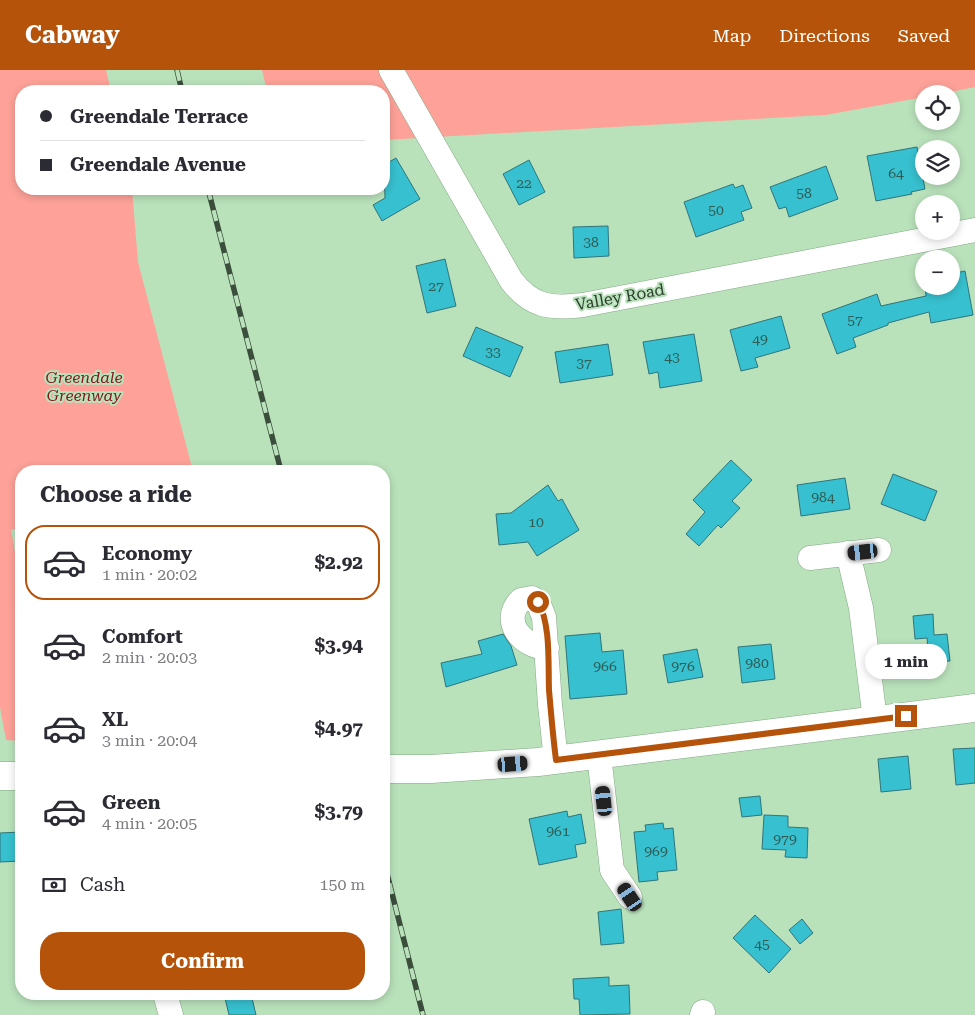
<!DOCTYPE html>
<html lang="en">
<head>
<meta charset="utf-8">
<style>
	:root { --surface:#fff; --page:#f7f7f7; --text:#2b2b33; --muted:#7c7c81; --line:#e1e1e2; --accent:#b45309 }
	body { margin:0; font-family:"Roboto Serif",serif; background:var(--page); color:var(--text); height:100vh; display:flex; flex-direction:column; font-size:19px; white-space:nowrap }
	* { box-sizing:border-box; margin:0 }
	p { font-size:16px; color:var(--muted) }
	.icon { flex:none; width:28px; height:28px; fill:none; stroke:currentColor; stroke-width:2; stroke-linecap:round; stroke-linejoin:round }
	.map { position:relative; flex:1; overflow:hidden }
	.side { position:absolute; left:15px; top:395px; width:375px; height:535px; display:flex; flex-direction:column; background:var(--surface); border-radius:20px; box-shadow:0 2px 8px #0003 }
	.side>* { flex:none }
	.banner { position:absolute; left:15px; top:15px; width:375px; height:110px; border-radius:20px; box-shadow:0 2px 8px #0003; display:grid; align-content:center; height:110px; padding:0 25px; background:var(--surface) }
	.tools { position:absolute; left:915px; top:15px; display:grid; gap:10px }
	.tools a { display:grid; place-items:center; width:45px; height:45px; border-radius:50%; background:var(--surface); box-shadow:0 2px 8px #0003; font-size:25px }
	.end { position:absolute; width:22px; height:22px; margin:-11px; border:6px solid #b45309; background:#fff; box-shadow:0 0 0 2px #fff }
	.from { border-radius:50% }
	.bubble { position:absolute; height:35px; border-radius:18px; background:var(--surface); box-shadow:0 2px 8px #0003; font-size:16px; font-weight:700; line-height:35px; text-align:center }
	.car { position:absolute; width:15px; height:30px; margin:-15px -8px; border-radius:6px; box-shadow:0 0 4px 1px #0007; background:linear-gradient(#222 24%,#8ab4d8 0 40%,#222 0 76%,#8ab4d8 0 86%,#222 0) }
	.banner b { display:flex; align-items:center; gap:18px; height:48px; font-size:19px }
	.banner b+b { border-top:1px solid var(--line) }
	.banner i { width:12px; height:12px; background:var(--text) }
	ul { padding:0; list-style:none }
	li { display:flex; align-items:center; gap:15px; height:75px; margin:0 10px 8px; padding:0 15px; border:2px solid transparent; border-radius:20px }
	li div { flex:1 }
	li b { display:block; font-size:19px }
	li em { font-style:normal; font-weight:700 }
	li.current { border-color:var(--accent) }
	li>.icon { width:45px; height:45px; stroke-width:1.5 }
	h2 { padding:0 25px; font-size:22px; line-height:60px }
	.pay { display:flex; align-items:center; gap:12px; height:55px; padding:0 25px; font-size:19px }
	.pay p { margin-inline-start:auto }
	.cta { display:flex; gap:10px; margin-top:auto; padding:10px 25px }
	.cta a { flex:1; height:58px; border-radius:20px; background:var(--accent); color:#fff; font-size:20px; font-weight:700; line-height:58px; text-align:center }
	header { display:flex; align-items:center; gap:30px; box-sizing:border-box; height:70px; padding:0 25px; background:var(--accent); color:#fff }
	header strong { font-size:24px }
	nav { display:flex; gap:28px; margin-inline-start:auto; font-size:18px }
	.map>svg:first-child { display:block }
	.green { fill:#fea299 }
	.building { fill:#37c0cf; stroke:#30747c }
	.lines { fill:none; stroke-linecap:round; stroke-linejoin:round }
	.minor-casing { stroke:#82a984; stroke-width:25 }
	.major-casing { stroke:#82a984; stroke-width:29 }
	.minor { stroke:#fff; stroke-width:24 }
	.major { stroke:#fff; stroke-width:28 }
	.rail-casing { stroke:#3b4e3c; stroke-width:5.5 }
	.rail { stroke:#b9e2bb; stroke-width:4; stroke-dasharray:11; stroke-linecap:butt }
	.route { stroke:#b45309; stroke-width:6 }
	.labels { text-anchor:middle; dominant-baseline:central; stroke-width:4; stroke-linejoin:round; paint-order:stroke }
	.number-label { font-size:14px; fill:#2f5d55 }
	.street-label { font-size:16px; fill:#2c3c2c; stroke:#b9e2bb }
	.park-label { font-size:16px; font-style:italic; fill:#81191a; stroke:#b9e2bb }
</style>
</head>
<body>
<header>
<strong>Cabway</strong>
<nav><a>Map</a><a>Directions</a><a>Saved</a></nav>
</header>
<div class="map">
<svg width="975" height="945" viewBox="0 0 975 945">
	<rect width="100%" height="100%" fill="#b9e2bb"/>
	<path class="green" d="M 0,0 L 106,0 L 111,21 L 21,21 L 21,119 L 132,119 L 138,192 L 193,401 L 21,401 L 21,458 L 11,460 L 21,514 L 21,671 L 6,670 L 0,637 Z
		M 262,0 L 975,0 L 975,17 L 941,24 L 924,24 L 924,27 L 826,45 L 384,70 L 384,21 L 267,21 Z"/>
	<path class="building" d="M 917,77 L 925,119 L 911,122 L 912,124 L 876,131 L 867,86 Z
		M 396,88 L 420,129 L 382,151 L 373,135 L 385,128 L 384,95 Z
		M 529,90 L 545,122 L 519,135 L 503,104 Z
		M 826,96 L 838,129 L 789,147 L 786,137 L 779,139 L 770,117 Z
		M 733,114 L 735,118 L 743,115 L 752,138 L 741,142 L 744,150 L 696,167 L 684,132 Z
		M 608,156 L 609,186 L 574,188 L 573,157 Z
		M 445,189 L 456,236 L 427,243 L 416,196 Z
		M 965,201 L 973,245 L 931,253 L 929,242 L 888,253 L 888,255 L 853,268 L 856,277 L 837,284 L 822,244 L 877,224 L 881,236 L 926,226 L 925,216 L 951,216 L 951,204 Z
		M 781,246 L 790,278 L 755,288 L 758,297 L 741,301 L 730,260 Z
		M 476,257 L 523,277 L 510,307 L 463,286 Z
		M 694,264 L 702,311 L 660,318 L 658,302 L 649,304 L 643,272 Z
		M 608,274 L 613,305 L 560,313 L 555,282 Z
		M 731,390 L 752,410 L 732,431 L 740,438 L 721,458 L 718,455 L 699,476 L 686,464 L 705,442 L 693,430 Z
		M 893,404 L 937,421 L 925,451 L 881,434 Z
		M 845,408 L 850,439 L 801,446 L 797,415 Z
		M 548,415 L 558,431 L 562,429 L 579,460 L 537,486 L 528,472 L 499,475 L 496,444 L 511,443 Z
		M 933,544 L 934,565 L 947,564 L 950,591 L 929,592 L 927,568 L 915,569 L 913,546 Z
		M 600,563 L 602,582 L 623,580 L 627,624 L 570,629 L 565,566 Z
		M 503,564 L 511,576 L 517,595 L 446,617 L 441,593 L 482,584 L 478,571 Z
		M 771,574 L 775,609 L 742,613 L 738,577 Z
		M 697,579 L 703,607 L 668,613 L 663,585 Z
		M 975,678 L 975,713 L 956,715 L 953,679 Z
		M 908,686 L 911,719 L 881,722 L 878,689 Z
		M 760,726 L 762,745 L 742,747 L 739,728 Z
		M 567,741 L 568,747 L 581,744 L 586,773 L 575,775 L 577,787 L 539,795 L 529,749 Z
		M 764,745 L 788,746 L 788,757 L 808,758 L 807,788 L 785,787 L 786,780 L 762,779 Z
		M 663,753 L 664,759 L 673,758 L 677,800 L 657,802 L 658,810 L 639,812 L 634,762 L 646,761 L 645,755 Z
		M 21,762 L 21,791 L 0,792 L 0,763 Z
		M 621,839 L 624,873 L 601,875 L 598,842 Z
		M 755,845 L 791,879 L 769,903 L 733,868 Z
		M 802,849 L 813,863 L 800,874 L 789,860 Z
		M 609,907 L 609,916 L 629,915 L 630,944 L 580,945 L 579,929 L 574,929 L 573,909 Z
		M 224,924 L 251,924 L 256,945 L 229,945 Z"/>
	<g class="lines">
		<defs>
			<path id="minor" d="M 391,0 L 511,210 C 531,237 551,239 583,235 L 975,160
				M 848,483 L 861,538 L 875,650
				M 810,488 L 879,480
				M 547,578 C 522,577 500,551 521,530 L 532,528 L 538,532 L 544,547 L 550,635 L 556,690
				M 599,685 L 612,800 L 630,827
				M 165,924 L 171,945
				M 702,945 L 703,942"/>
			<path id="major" d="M 384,699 L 431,699 L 538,692 L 975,638
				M 0,706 L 21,706"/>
		</defs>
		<use href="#minor" class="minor-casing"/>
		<use href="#major" class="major-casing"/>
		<use href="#minor" class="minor"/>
		<use href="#major" class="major"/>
		<defs>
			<path id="rail" d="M 177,0 L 182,21
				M 208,119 L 281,401
				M 384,792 L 423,945"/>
		</defs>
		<use href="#rail" class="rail-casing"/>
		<use href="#rail" class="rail"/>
	</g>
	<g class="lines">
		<path class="route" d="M 538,532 C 551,554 548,594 549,620 C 551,643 553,667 556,690 L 906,646"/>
	</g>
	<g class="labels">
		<g class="number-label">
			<text x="896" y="103">64</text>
			<text x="524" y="113">22</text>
			<text x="804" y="123">58</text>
			<text x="716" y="140">50</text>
			<text x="591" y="172">38</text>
			<text x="436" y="216">27</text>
			<text x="855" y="250">57</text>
			<text x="760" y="269">49</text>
			<text x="493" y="282">33</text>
			<text x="672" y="287">43</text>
			<text x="584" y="293">37</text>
			<text x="823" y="427">984</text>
			<text x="536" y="452">10</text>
			<text x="757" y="593">980</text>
			<text x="605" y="596">966</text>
			<text x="683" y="596">976</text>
			<text x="558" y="761">961</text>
			<text x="785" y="769">979</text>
			<text x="656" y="781">969</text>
			<text x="762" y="874">45</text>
		</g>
		<g class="street-label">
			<text transform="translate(620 227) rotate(-10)">Valley Road</text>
		</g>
		<g class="park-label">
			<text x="84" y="307">Greendale<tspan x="84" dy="18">Greenway</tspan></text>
		</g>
	</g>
</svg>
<div class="tools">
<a><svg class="icon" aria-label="locate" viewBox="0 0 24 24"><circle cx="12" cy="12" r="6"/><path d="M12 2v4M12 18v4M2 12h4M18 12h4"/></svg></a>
<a><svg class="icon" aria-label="layers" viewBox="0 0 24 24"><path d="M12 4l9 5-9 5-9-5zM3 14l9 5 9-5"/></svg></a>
<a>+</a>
<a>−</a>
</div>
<i class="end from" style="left:538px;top:532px"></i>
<i class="end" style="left:906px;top:646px"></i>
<div class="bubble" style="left:865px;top:574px;width:82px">1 min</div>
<i class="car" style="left:863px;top:482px;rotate:264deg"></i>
<i class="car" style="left:513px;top:694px;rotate:86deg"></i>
<i class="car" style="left:604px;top:731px;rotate:354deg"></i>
<i class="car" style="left:630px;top:827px;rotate:326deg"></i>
<div class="banner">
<b><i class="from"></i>Greendale Terrace</b>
<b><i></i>Greendale Avenue</b>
</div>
<section class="side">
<h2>Choose a ride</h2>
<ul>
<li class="current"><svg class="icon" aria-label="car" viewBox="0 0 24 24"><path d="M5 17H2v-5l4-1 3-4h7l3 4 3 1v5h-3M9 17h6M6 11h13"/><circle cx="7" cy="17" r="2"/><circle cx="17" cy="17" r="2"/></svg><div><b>Economy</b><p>1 min · 20:02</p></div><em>$2.92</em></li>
<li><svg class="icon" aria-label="car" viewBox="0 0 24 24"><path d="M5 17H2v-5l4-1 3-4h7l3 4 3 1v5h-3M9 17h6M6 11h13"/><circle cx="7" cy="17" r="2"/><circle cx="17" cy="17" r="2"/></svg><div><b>Comfort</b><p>2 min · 20:03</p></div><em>$3.94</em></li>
<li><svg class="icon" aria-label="car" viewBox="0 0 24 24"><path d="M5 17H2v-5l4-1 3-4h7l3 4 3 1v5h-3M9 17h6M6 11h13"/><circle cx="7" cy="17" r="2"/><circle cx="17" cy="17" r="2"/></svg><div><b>XL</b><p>3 min · 20:04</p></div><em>$4.97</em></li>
<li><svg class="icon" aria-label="car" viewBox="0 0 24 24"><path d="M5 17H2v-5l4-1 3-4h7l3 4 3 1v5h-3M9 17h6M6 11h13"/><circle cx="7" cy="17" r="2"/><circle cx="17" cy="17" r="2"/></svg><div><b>Green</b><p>4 min · 20:05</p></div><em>$3.79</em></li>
</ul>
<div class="pay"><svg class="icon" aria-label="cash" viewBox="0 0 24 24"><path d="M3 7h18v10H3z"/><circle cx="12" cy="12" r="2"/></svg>Cash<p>150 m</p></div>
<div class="cta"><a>Confirm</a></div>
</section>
</div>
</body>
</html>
